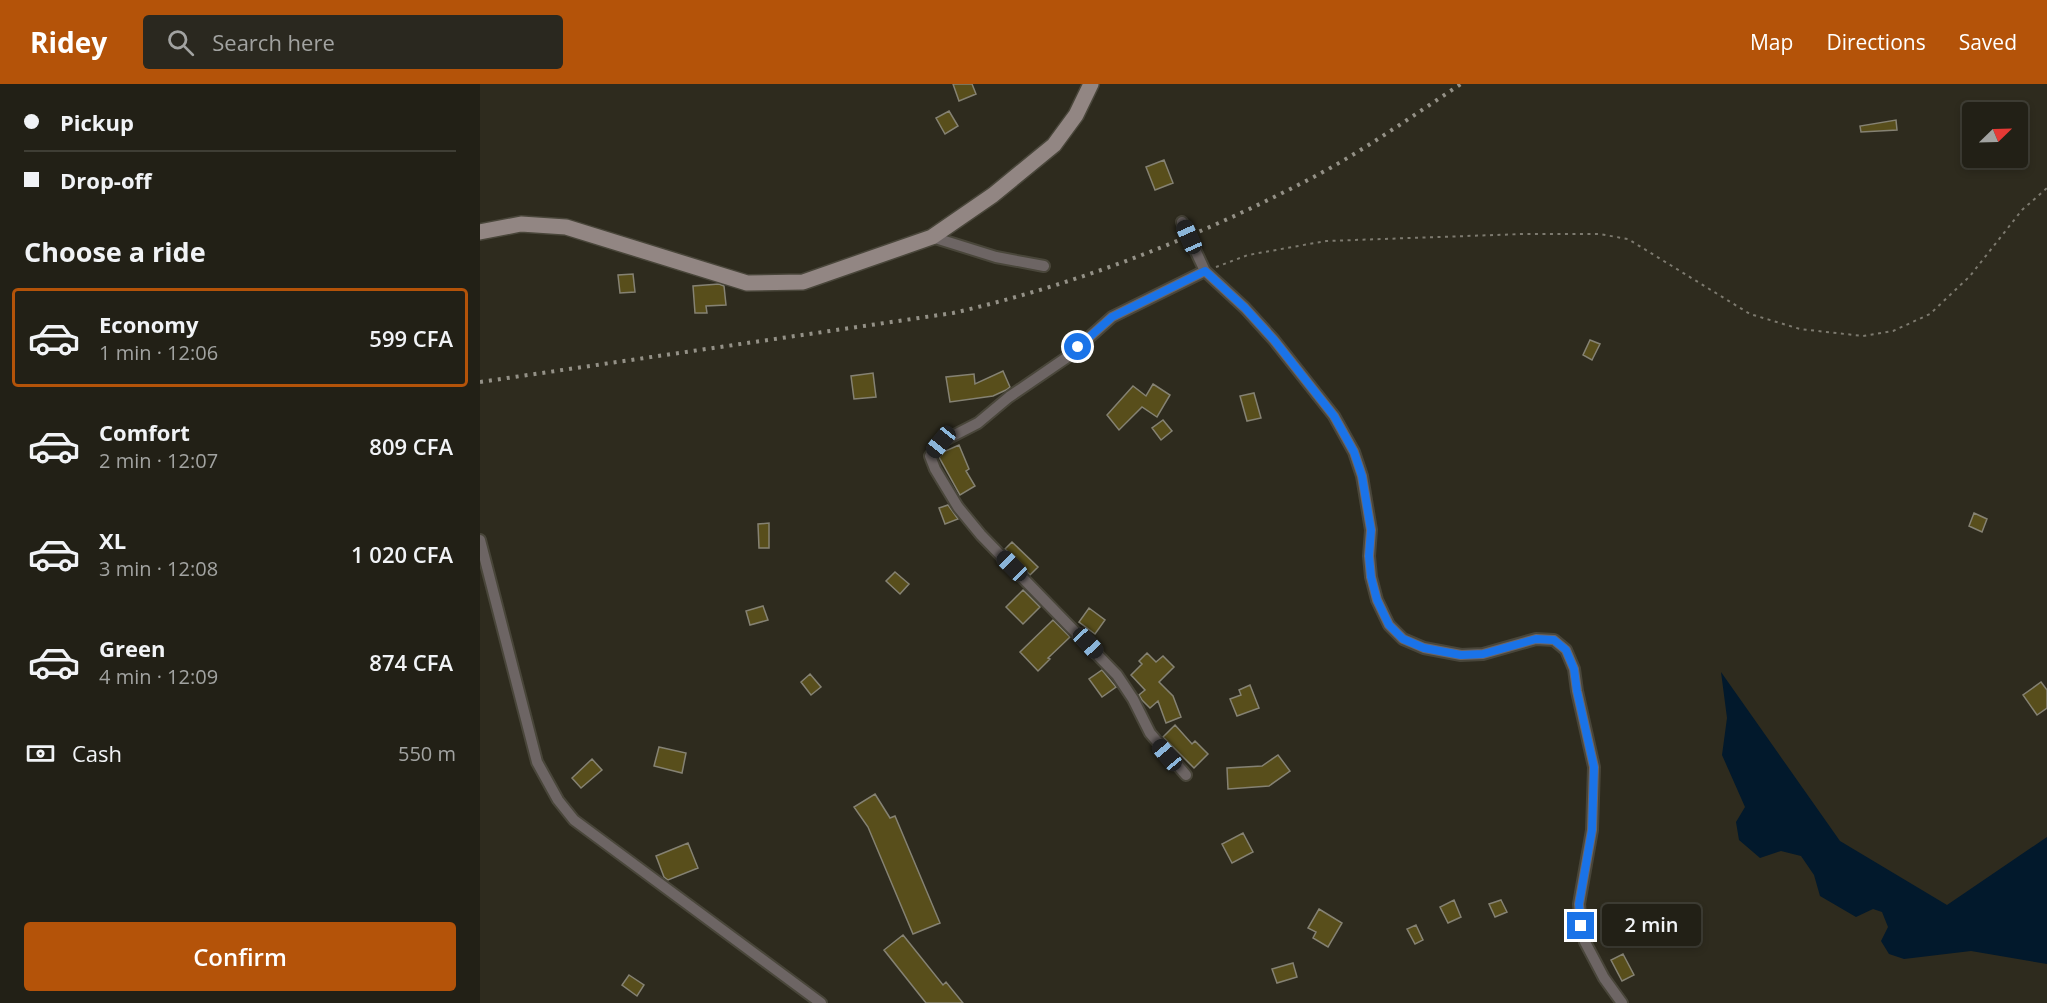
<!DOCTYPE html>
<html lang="en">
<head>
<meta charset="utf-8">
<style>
	:root { --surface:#222016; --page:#2a281f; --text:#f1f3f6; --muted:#a2a3a1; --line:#3f3e35; --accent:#b45309 }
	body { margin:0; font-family:"Open Sans",sans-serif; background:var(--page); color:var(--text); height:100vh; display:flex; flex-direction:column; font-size:22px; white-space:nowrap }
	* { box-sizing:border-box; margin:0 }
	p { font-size:20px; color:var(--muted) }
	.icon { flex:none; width:33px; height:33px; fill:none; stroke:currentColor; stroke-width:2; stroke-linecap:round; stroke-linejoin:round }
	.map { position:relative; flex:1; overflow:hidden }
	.drawer { display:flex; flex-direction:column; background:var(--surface); width:480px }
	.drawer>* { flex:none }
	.hud { display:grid; align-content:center; height:132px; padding:0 24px; background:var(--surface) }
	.needle { width:39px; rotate:67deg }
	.tools { position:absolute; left:1482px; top:18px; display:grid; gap:12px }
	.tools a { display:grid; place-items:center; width:66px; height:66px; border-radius:6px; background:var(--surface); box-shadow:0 3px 9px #0003,0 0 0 2px var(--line); font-size:30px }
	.end { position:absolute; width:27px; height:27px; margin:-14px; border:8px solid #1a73e8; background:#fff; box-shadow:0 0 0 3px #fff }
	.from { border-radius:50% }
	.bubble { position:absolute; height:42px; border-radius:6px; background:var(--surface); box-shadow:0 3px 9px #0003,0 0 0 2px var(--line); font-size:20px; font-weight:600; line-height:42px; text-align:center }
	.car { position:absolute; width:18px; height:36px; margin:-18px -9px; border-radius:8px; box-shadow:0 0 4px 2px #0007; background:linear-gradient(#222 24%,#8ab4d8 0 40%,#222 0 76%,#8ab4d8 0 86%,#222 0) }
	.hud b { display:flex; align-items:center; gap:21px; height:57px; font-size:22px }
	.hud b+b { border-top:2px solid var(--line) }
	.hud i { width:15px; height:15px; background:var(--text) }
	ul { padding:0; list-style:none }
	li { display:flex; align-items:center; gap:18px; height:99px; margin:0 12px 9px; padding:0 12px; border:3px solid transparent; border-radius:6px }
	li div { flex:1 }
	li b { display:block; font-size:22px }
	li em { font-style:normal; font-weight:600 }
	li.on { border-color:var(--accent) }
	li>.icon { width:54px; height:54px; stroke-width:1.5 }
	h2 { padding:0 24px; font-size:27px; line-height:72px }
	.pay { display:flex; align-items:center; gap:15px; height:66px; padding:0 24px; font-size:22px }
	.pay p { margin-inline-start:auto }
	.button { display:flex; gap:12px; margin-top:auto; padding:12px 24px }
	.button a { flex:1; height:69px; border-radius:6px; background:var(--accent); color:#fff; font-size:24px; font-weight:600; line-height:69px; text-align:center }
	header { display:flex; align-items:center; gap:36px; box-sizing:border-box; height:84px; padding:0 30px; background:var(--accent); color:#fff }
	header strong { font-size:28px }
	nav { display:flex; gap:33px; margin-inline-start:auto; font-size:21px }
	.search { width:420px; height:54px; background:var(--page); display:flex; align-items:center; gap:15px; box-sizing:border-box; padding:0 21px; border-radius:6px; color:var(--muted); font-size:22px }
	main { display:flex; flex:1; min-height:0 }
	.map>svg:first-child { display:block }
	.water { fill:#02192c }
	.building { fill:#584e1b; stroke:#858273; stroke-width:1.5 }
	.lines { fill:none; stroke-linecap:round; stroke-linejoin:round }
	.street-casing { stroke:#49463a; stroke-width:14 }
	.secondary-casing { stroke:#49463a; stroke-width:18 }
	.path { stroke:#7d7a6f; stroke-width:2; stroke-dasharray:3 4.5; stroke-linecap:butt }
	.street { stroke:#6d6564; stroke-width:10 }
	.secondary { stroke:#928683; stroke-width:15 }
	.rail { stroke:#949187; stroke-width:4; stroke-dasharray:3 6; stroke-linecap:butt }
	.route { stroke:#1a73e8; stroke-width:8 }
</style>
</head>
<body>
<header>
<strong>Ridey</strong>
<div class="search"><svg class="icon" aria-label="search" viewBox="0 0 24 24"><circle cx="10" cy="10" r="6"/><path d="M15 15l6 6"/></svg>Search here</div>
<nav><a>Map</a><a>Directions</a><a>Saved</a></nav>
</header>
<main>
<section class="drawer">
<div class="hud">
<b><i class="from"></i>Pickup</b>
<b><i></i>Drop-off</b>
</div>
<h2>Choose a ride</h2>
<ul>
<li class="on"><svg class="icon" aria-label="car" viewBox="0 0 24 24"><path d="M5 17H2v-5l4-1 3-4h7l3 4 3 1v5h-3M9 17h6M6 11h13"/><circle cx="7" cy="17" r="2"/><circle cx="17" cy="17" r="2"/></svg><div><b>Economy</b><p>1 min · 12:06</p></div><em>599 CFA</em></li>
<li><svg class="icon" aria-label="car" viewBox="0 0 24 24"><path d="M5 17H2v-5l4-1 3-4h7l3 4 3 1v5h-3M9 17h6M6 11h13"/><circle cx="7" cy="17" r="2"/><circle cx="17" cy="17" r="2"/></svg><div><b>Comfort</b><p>2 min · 12:07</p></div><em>809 CFA</em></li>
<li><svg class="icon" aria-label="car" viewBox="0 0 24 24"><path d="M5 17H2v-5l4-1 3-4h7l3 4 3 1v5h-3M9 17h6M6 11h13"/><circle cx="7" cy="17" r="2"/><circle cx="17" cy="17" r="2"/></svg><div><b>XL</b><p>3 min · 12:08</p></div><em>1 020 CFA</em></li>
<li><svg class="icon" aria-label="car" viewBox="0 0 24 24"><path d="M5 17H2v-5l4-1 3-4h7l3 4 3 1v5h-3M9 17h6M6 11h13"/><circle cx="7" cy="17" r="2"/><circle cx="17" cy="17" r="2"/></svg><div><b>Green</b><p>4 min · 12:09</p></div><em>874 CFA</em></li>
</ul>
<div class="pay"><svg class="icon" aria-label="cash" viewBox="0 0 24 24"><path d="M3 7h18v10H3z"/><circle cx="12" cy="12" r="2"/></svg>Cash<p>550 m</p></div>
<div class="button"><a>Confirm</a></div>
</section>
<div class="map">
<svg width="1567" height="919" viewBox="0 0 1567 919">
	<rect width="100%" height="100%" fill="#2e2b1e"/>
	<path class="water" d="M 1241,588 L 1360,757 L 1467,821 L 1567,753 L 1567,880 L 1491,867 L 1424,875 L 1409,870 L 1401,857 L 1408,843 L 1402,828 L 1393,825 L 1376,833 L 1340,812 L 1334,791 L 1321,772 L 1301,767 L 1280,774 L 1259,756 L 1256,738 L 1265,723 L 1242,671 L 1247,634 Z"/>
	<path class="building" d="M 473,0 L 492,0 L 496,10 L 479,17 Z
		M 469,27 L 478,42 L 465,50 L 456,34 Z
		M 1416,36 L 1417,46 L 1381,48 L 1380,42 Z
		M 684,76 L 693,99 L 675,106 L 666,83 Z
		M 153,190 L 155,208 L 140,209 L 138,191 Z
		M 239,200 L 244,202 L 246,221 L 226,222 L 227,229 L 215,229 L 213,202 Z
		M 1110,256 L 1120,260 L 1112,276 L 1103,271 Z
		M 523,287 L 530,303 L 526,306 L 513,312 L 470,318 L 466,293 L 494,290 L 495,300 Z
		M 393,289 L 396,313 L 374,315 L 371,292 Z
		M 673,300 L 690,311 L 677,333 L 662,323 L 639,346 L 627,331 L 653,302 L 666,312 Z
		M 774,309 L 781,334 L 767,337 L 760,312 Z
		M 683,336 L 692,347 L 681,356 L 672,344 Z
		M 479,361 L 489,385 L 486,387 L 495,402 L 480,411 L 459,373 L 463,368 Z
		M 468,421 L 478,435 L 465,440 L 459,424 Z
		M 1494,429 L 1507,435 L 1502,448 L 1489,442 Z
		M 289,439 L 289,464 L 279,464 L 278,440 Z
		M 532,458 L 558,483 L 550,491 L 525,465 Z
		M 415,488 L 429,500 L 420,510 L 406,497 Z
		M 543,506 L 560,523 L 543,540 L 526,523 Z
		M 283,522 L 288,536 L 270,541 L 266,527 Z
		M 609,524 L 625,536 L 615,550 L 599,538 Z
		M 573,536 L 590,553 L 568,574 L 570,575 L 558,587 L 540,568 Z
		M 667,569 L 676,578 L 683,572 L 694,583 L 679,598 L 693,612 L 701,633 L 686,639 L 678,617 L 670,624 L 662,616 L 659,611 L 665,606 L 651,591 L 662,580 L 659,577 Z
		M 622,586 L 636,603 L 622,613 L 609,595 Z
		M 330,590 L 341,603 L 331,611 L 321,598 Z
		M 1561,598 L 1567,606 L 1567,624 L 1557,631 L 1543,611 Z
		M 770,601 L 779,624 L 757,632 L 750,615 L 761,611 L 759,606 Z
		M 695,641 L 712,660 L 715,657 L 728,670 L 714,684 L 683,653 Z
		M 179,663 L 206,669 L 202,689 L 174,682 Z
		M 798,671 L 810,687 L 789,702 L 748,705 L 747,684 L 782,682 Z
		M 112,675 L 122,686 L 101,704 L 92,694 Z
		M 395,710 L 410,734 L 415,732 L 460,839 L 433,850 L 388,743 L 374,723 Z
		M 763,749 L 773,768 L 752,779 L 742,760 Z
		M 208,759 L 218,784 L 188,796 L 184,793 L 176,772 Z
		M 974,816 L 981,833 L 968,839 L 960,823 Z
		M 1021,816 L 1027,828 L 1015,833 L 1009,820 Z
		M 839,825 L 862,839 L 848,863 L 833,854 L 836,848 L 828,844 Z
		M 936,841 L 943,856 L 935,860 L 927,845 Z
		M 423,851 L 463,901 L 466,898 L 483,919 L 446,919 L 404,866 Z
		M 1143,870 L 1154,891 L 1142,897 L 1131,876 Z
		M 813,879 L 817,893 L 797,899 L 792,885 Z
		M 149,891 L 164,901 L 157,912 L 142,901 Z"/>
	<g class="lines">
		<defs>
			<path id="street" d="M 702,138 L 725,187 L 765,224 L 794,256 L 854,332 L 874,368 L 882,392 L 891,446 L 889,472 L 891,493 L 897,516 L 909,541 L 923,555 L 944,564 L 981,571 L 1003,570 L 1056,555 L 1074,556 L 1086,566 L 1094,585 L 1097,607 L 1114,683 L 1112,746 L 1099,820 L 1101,842 L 1105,858 L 1124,894 L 1142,919
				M 452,153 L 516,173 L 564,182
				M 0,456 L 57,678 L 78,716 L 94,736 L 341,919
				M 706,691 L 670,649 L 653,615 L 637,591 L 501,451 L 478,423 L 455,385 L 450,372 L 461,358 L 498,339 L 529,313 L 586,274 L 632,233 L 725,187"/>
			<path id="secondary" d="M 0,148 L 41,140 L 86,143 L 267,199 L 323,198 L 452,153 L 513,111 L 574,61 L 596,31 L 611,0"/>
		</defs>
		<use href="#street" class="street-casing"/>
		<use href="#secondary" class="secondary-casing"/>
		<path class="path" d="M 736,183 L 768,171 L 846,157 L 1043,150 L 1119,150 L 1148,155 L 1270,230 L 1320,245 L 1383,252 L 1413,247 L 1450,230 L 1490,192 L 1542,126 L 1567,104"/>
		<use href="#street" class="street"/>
		<use href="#secondary" class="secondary"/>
		<path class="rail" d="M 0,298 L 473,229 C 595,201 711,156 822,99 C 878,71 929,34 981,0"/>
	</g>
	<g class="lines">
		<path class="route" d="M 598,263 L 632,233 L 725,187 L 765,224 L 794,256 L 854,332 L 874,368 L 882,392 L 891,446 L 889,472 L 891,493 L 897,516 L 909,541 L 923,555 L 944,564 L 981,571 L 1003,570 L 1056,555 L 1074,556 L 1086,566 L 1094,585 L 1097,607 L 1114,683 L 1112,746 L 1099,820 L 1101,842"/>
	</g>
</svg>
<div class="tools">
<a><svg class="needle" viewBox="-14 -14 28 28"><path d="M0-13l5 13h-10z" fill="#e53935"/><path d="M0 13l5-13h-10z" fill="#a2a3a1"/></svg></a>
</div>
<i class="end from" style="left:598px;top:263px"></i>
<i class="end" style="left:1101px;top:842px"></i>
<div class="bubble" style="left:1122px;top:820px;width:99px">2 min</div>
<i class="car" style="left:709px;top:153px;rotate:336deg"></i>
<i class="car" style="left:461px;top:358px;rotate:219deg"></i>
<i class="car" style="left:532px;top:482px;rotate:315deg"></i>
<i class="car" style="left:608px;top:559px;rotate:137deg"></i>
<i class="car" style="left:687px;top:671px;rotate:320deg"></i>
</div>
</main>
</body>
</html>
